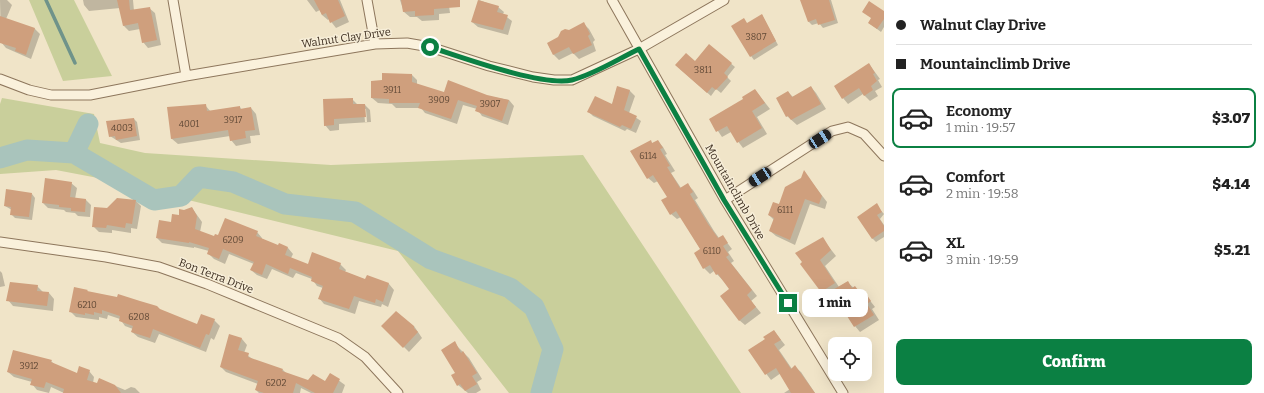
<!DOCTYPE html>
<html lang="en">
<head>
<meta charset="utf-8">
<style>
	:root { --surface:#fff; --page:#f2f2f2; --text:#222; --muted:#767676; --line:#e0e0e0; --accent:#0b8043 }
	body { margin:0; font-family:Bitter,serif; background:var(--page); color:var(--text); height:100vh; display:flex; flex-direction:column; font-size:15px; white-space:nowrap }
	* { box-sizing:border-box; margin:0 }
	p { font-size:13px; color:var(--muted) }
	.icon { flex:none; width:22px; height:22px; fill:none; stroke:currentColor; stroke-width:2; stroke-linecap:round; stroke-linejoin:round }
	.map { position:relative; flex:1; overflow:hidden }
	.drawer { display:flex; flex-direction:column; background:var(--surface); width:380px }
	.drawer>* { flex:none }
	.top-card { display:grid; align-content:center; height:88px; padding:0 12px; background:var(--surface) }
	.tools { position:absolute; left:828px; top:337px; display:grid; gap:8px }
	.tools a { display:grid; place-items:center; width:44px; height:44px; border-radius:8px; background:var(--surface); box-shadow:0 4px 16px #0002; font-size:20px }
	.end { position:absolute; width:18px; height:18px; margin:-9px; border:5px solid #0b8043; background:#fff; box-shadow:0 0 0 2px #fff }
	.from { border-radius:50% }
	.bubble { position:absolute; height:28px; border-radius:8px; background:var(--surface); box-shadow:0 4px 16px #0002; font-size:13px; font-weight:800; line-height:28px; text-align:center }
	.car { position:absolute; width:12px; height:24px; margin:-12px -6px; border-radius:5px; box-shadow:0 0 3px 1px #0007; background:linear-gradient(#222 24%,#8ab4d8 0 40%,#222 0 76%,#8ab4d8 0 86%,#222 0) }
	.top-card b { display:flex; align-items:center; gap:14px; height:38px; font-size:15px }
	.top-card b+b { border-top:1px solid var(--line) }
	.top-card i { width:10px; height:10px; background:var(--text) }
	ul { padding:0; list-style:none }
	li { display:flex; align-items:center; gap:12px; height:60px; margin:0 8px 6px; padding:0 4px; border:2px solid transparent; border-radius:8px }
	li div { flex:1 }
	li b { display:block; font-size:15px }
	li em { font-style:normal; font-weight:800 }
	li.active { border-color:var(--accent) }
	li>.icon { width:36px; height:36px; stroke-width:1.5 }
	.action { display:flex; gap:8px; margin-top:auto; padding:8px 12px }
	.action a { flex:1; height:46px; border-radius:8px; background:var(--accent); color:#fff; font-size:16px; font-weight:800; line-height:46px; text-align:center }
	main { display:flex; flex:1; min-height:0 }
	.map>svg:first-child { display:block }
	.green { fill:#c9cf9b }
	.shadow { fill:#0003; fill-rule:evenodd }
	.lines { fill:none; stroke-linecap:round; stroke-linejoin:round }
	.stream { stroke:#6f938a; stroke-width:3.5 }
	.river { stroke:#a9c4bc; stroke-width:21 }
	.building { fill:#cf9f7d }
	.street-casing { stroke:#8d765c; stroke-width:11 }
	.street { stroke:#faf1dc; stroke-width:9 }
	.route { stroke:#0b8043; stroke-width:5 }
	.labels { text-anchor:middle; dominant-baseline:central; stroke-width:3; stroke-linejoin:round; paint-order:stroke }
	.number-label { font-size:9px; fill:#624a37 }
	.street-label { font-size:11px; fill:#3d2e20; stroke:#f7eed8 }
</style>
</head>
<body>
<main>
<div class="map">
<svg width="884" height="393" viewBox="0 0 884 393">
	<rect width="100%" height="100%" fill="#f0e4c8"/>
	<path class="green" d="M 29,0 L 74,0 L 112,76 L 63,81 Z
		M 2,98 L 94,114 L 100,143 L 145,153 L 331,165 L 583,155 L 741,393 L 509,393 L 398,251 L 98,178 L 56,170 L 0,174 L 0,104 Z"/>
	<path class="shadow" d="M 0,0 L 7,0 L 12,5 L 6,19 L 35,29 L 40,34 L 31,59 L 6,48 L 1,42 Z
		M 83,0 L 133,0 L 134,11 L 149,8 L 155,13 L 161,45 L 148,48 L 143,42 L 140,29 L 129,31 L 124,26 L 120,8 L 89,11 L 84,5 Z
		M 307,0 L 340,0 L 349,22 L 336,28 L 329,19 L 328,20 L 322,15 L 320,10 L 316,12 Z
		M 400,0 L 451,0 L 449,6 L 450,13 L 439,14 L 439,20 L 422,21 L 417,17 L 410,17 L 404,12 Z
		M 479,0 L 498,7 L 504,12 L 503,14 L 512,21 L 508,35 L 478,27 L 472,22 Z
		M 805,0 L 831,0 L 838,23 L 823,28 L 819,23 L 812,25 L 808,21 Z
		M 884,12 L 884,27 L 881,32 L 869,23 Z
		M 762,15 L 778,45 L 754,60 L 751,56 L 748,24 Z
		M 584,24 L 589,29 L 595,40 L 593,42 L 596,51 L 579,59 L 573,53 L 559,60 L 554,55 L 548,44 Z
		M 709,45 L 735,67 L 727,77 L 731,81 L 721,93 L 716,89 L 711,96 L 680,69 L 695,62 Z
		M 869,64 L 880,79 L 878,80 L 882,87 L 875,91 L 878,96 L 870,101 L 863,94 L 848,104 L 843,98 Z
		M 412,75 L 417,80 L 417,85 L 438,92 L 487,96 L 509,100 L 514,106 L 508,125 L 482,116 L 477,109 L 463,105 L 457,124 L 425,113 L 421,108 L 396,108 L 392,104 L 378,103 L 372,98 Z
		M 811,87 L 816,93 L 826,109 L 797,125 L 787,116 L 788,92 L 793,97 Z
		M 617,88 L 630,91 L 635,96 L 629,113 L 641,121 L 636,133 L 627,129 L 625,131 L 593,116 L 588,111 L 612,105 Z
		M 755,90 L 770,109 L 757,117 L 767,134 L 743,148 L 731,132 L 722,137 L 710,119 L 745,100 Z
		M 352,99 L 358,105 L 365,105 L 370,110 L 371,122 L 339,124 L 339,130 L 330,131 L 325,125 ZM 364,109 L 366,109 L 367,122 L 365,122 Z
		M 205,105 L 211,112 L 240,107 L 242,110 L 251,108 L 256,114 L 260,135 L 250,136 L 251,143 L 236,146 L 231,140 L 230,136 L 178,144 L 172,139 L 168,108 Z
		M 134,119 L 137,122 L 140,140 L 121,143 L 110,136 Z
		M 650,141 L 653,144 L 658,141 L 663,147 L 667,154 L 665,155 L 675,171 L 671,173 L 681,188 L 688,185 L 693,190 L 698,198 L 695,200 L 714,231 L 719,238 L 722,236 L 732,249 L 728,252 L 734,261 L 731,263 L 757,296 L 751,301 L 761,313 L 745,325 L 739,320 L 731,289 L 714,271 L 710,274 L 704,268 L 701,250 L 681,217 L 677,219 L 671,214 L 668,197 L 658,181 L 654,183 L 648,178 Z
		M 804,172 L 827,202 L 825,209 L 810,204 L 795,245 L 776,236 L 770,231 L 774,220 L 769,215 L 802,178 Z
		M 71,183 L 77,188 L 75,199 L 86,200 L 91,205 L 90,217 L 78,216 L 75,213 L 66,212 L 64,210 L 48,208 L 43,203 Z
		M 32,194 L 35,198 L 32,220 L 15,218 L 11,214 L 12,210 L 5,206 Z
		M 136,201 L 141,206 L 137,229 L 131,228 L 131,233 L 112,230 L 112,233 L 99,232 L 93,226 L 107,209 Z
		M 876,205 L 884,214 L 880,219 L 884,225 L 884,237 L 876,242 L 872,238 Z
		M 192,208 L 202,222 L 200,232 L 215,237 L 257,232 L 262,238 L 262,239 L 278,247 L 279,245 L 288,248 L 293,254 L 291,258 L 308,266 L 340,264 L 346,270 L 345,272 L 366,280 L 367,276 L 389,284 L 394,290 L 388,307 L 382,304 L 381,307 L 359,301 L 355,314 L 324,304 L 319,298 L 323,288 L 317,286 L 312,279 L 296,273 L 293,278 L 272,269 L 267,279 L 257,275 L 251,270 L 254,264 L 229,254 L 225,264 L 214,259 L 208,253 L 209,251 L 194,247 L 194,248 L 162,243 L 157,238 L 185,211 Z
		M 822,238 L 836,256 L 825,266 L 839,287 L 847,282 L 862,295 L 864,293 L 875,307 L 872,309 L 879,320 L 860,332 L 855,326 L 833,293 L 827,297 L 801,264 Z
		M 0,271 L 2,273 L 5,286 L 0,287 Z
		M 10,283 L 37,286 L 43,292 L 49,293 L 54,299 L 53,311 L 13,306 L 8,300 Z
		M 87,291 L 89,293 L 160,311 L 198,326 L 214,320 L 220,326 L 214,340 L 211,338 L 206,352 L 159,334 L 155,343 L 138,337 L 132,332 L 133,329 L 125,326 L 120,319 L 108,315 L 107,319 L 99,317 L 99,320 L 76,317 L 70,311 Z
		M 383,326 L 414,326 L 422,338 L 409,352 Z
		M 774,331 L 785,345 L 779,350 L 792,369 L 795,367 L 801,372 L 815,393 L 784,393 L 790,389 L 781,373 L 771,380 L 749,351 L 766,339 Z
		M 230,335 L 242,339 L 247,345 L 244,353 L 254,360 L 283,370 L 287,374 L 308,381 L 326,383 L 330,374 L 345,385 L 342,393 L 311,393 L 301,388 L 300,393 L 259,393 L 256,390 L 258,384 L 226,372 L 221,367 Z
		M 454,343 L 469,358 L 482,379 L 477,382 L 481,390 L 476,393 L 468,393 L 458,385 Z
		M 51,361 L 56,366 L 77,374 L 89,371 L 94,377 L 93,383 L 98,384 L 99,379 L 125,390 L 131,387 L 135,388 L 140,393 L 64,393 L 51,387 L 49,393 L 37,390 L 32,384 L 32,382 L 14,377 L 8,372 Z"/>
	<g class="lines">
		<path class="stream" d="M 46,0 L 75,63"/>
		<path class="river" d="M 88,124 L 74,153 L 154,200 L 181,196 L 199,177 L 233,182 L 285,204 L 355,212 L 431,259 L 510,288 L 534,307 L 553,349 L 541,393
			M 0,158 L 27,150 L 74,153"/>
	</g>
	<path class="building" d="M 117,0 L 129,0 L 130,10 L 150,7 L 157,40 L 142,43 L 138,23 L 123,26 Z
		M 314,0 L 338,0 L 345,16 L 330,23 L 326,13 L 322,15 Z
		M 401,0 L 460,0 L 460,7 L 434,9 L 434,15 L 415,16 L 415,11 L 403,12 Z
		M 478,0 L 499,6 L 497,12 L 508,15 L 503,30 L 471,22 Z
		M 800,0 L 829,0 L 835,20 L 818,25 L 816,19 L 808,22 Z
		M 869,1 L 884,11 L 884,19 L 877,29 L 868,23 L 871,18 L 862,12 Z
		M 762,14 L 776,41 L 750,57 L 731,26 L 744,18 L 747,23 Z
		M 0,16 L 35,28 L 26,55 L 15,51 L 16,48 L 0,43 Z
		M 584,22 L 590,34 L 588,36 L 592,45 L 573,54 L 569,47 L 553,55 L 547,43 L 558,37 L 561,31 L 565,29 L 569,30 Z
		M 709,44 L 732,63 L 724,73 L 728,77 L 716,90 L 712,87 L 707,93 L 675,65 L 686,53 L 695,61 Z
		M 869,63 L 875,73 L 873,74 L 877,81 L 871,86 L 873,90 L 864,96 L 859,88 L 842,99 L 834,86 Z
		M 382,73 L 412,74 L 412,82 L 444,92 L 448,80 L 487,95 L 509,100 L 502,121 L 475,111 L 477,106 L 458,100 L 451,119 L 418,108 L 420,103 L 389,103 L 389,99 L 371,98 L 371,81 L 382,80 Z
		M 617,86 L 630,90 L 624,110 L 637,116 L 631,129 L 622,125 L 620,127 L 587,112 L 595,96 L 612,104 Z
		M 811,86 L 821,104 L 791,120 L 788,116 L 786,117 L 776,98 L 788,91 L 792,97 Z
		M 755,89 L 765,103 L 752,111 L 762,128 L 737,143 L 727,126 L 716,132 L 709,119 L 743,99 L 742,97 Z
		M 353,98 L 353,104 L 365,104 L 366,117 L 334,119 L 334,125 L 324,126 L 323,99 Z
		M 206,104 L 207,111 L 240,106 L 240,109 L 251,107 L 255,130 L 245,131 L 246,138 L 230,141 L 228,130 L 171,139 L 167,107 Z
		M 134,118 L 137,136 L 116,140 L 115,136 L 109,137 L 106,121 Z
		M 651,140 L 652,143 L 658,140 L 663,148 L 660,149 L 670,166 L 667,167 L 680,188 L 688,183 L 693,192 L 690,194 L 708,224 L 718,238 L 723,235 L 728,243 L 723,246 L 729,255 L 726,257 L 752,290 L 747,295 L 756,307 L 739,321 L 720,296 L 729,289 L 718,274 L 716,275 L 710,265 L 703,269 L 694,253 L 700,249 L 683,222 L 676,211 L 670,215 L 661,200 L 667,197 L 653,175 L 647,179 L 630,151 Z
		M 804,170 L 822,196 L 819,204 L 805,199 L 790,240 L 769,231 L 774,218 L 768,215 L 773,202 L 779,204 L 785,187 L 801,178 Z
		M 45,178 L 72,182 L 70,197 L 86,199 L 85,212 L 71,211 L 71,208 L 59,207 L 59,205 L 42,203 Z
		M 6,189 L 32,193 L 29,217 L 10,215 L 11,207 L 4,206 Z
		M 117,198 L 136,200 L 132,224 L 126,223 L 125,228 L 107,225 L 106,228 L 92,227 L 94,207 L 107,208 Z
		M 877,203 L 882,212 L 877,215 L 884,226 L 884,231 L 872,239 L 857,217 Z
		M 192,207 L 197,216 L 195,229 L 214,236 L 215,234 L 218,235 L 225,218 L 258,231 L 256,236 L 278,245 L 279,243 L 288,247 L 285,255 L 308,264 L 312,252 L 341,263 L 339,269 L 365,279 L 367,275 L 389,283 L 383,302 L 376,299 L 375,303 L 354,296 L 349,309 L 318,299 L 323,286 L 311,281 L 312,277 L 290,268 L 288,274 L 266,264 L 262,275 L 250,270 L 254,262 L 223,249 L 219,259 L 207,254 L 209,248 L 189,242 L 189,243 L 156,238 L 159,220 L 171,222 L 172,214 L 179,215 L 179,209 L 184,210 Z
		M 823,237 L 831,250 L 820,260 L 835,283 L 821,292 L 800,264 L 802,262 L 795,253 Z
		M 848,281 L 852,288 L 855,286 L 861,294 L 865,292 L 871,301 L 867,304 L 874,315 L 854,327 L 831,291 Z
		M 10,282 L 38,285 L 37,291 L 49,292 L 47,306 L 6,301 Z
		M 74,287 L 88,290 L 87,291 L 117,297 L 118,294 L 140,301 L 157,306 L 160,309 L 197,324 L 201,314 L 215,319 L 209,335 L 206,334 L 200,348 L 153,329 L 150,338 L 131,332 L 133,326 L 119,321 L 120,316 L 102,310 L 102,314 L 94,312 L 94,315 L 85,313 L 85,315 L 69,312 Z
		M 396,311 L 414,326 L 414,328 L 418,332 L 403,348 L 381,326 Z
		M 774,330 L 781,340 L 774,344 L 791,369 L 795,365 L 815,393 L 791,393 L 776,368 L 765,375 L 748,350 L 765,339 L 763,337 Z
		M 229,334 L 242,338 L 238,350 L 249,353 L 248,357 L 283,369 L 282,371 L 308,380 L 313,374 L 325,381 L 330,373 L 340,379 L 333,393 L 315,393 L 296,383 L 293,393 L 264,393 L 255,390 L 258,381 L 220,367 Z
		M 455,341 L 461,353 L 463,351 L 477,373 L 472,376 L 477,384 L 465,391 L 460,384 L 457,386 L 451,375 L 455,373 L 441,350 Z
		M 13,350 L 52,360 L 51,362 L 77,373 L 79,366 L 90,370 L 87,380 L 97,383 L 99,378 L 115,385 L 121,393 L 63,393 L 64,389 L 46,382 L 44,388 L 30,385 L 32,379 L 7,372 Z"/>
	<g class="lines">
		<defs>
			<path id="street" d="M 173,0 L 186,76
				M 367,0 L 375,44
				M 612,0 L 725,200 L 843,393
				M 0,79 L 29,90 L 51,95 L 90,95 L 186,76 L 375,44 L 407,43 L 430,47 L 489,66 L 533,77 L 554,80 L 572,80 L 639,49 L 724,0
				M 725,200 L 832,131 L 848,127 L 864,134 L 884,156
				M 0,242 L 106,257 L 159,267 L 207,284 L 338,338 L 365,357 L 398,393"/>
		</defs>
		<use href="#street" class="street-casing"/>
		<use href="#street" class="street"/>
	</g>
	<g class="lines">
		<path class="route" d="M 430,47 C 461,57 543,87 572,80 C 595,74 618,59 639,49 L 724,200 L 788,303"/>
	</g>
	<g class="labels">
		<g class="number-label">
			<text x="756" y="37">3807</text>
			<text x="703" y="70">3811</text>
			<text x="392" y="90">3911</text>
			<text x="439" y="100">3909</text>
			<text x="490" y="104">3907</text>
			<text x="233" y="120">3917</text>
			<text x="189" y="124">4001</text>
			<text x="122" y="128">4003</text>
			<text x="648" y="156">6114</text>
			<text x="785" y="210">6111</text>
			<text x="233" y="240">6209</text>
			<text x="712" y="251">6110</text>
			<text x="87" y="305">6210</text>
			<text x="139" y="317">6208</text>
			<text x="29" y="366">3912</text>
			<text x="276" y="383">6202</text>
		</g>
		<g class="street-label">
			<text transform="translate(346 38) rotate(-8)">Walnut Clay Drive</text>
			<text transform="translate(735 192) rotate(60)">Mountainclimb Drive</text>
			<text transform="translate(216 276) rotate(21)">Bon Terra Drive</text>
		</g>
	</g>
</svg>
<div class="tools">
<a><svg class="icon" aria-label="locate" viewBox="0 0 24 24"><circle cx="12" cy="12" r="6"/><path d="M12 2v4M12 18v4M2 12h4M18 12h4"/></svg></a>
</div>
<i class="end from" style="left:430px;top:47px"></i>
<i class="end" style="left:788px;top:303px"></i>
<div class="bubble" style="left:802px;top:289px;width:66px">1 min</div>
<i class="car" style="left:820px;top:139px;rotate:57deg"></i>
<i class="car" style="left:760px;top:177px;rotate:237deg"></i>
</div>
<section class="drawer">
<div class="top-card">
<b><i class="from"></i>Walnut Clay Drive</b>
<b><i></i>Mountainclimb Drive</b>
</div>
<ul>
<li class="active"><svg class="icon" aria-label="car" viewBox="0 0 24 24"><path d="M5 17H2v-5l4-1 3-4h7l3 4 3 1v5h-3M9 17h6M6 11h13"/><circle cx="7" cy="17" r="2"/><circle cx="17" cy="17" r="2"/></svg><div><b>Economy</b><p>1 min · 19:57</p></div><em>$3.07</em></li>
<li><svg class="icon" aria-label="car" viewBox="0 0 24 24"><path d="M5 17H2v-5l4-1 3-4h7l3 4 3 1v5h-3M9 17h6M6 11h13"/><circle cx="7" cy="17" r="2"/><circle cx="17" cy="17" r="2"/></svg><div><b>Comfort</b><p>2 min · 19:58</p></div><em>$4.14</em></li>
<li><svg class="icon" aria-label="car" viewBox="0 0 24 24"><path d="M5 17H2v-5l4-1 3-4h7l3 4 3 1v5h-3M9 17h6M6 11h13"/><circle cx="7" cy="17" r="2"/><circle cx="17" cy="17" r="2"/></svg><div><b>XL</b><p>3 min · 19:59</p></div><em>$5.21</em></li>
</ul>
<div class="action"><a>Confirm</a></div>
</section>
</main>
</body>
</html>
